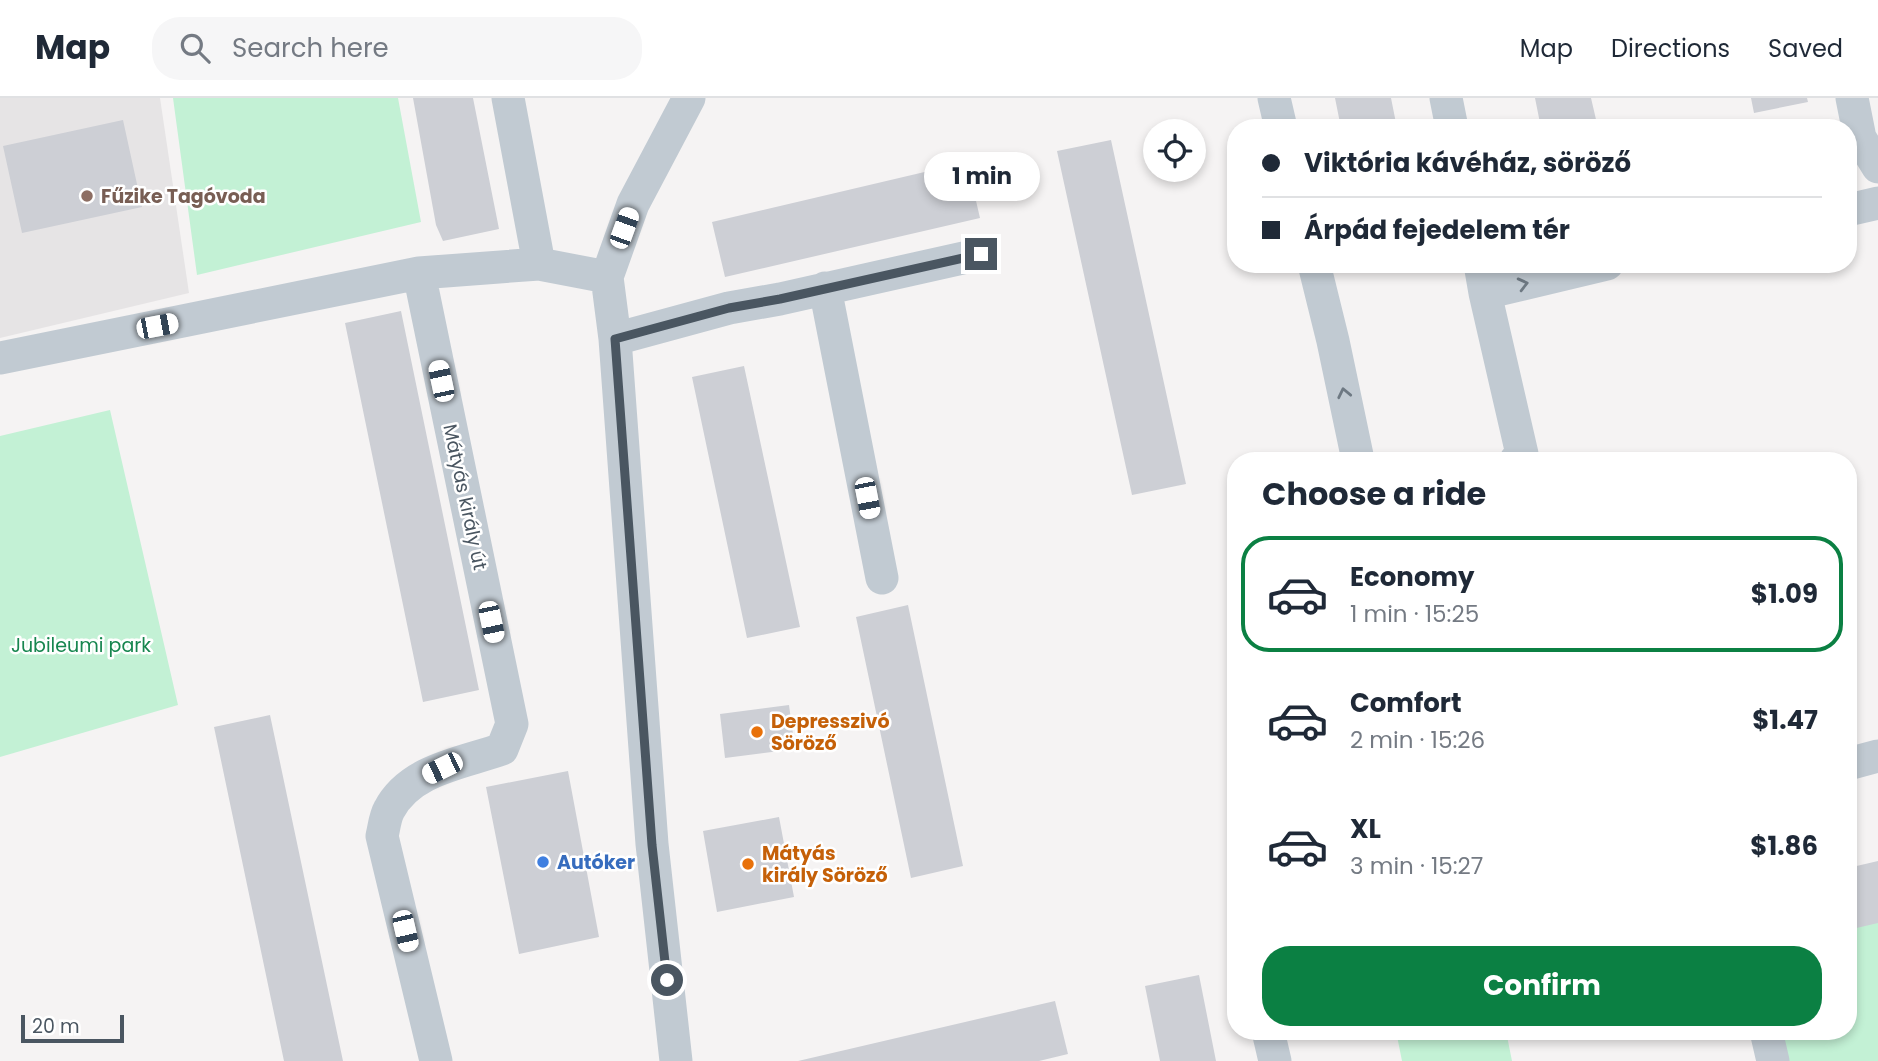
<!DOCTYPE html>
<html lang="en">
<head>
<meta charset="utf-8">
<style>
	:root { --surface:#fff; --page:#f6f6f7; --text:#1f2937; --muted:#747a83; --line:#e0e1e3; --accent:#0b8043 }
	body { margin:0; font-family:Poppins,sans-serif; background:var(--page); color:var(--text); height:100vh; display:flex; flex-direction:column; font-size:26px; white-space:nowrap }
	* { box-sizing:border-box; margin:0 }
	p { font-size:23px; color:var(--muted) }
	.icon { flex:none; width:38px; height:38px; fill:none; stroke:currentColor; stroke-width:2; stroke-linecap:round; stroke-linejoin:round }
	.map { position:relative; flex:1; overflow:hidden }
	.drawer { position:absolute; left:1227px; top:354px; width:630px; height:588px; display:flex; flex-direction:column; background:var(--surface); border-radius:28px; box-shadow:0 4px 10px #0003 }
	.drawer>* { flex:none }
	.hud { position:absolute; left:1227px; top:21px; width:630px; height:154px; border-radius:28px; box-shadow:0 4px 10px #0003; display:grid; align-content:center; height:154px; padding:0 35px; background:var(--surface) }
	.fabs { position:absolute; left:1143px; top:21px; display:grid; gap:14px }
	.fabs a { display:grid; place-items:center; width:63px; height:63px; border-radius:50%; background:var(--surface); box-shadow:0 4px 10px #0003; font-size:35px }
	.scale { position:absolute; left:21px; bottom:18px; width:103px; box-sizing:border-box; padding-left:7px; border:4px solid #4a5661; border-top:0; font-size:19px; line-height:24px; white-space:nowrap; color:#4a5661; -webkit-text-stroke:5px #fff; paint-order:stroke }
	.end { position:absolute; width:32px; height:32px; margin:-16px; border:9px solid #4a5661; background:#fff; box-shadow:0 0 0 4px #fff }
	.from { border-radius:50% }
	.bubble { position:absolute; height:49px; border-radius:24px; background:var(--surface); box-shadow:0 4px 10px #0003; font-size:23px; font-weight:700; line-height:49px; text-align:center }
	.car { position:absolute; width:21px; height:42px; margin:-21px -10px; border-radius:9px; box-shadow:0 0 5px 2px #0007; background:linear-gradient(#fff 24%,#345 0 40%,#fff 0 76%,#345 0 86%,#fff 0) }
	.hud b { display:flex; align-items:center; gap:24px; height:66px; font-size:26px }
	.hud b+b { border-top:2px solid var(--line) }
	.hud i { width:18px; height:18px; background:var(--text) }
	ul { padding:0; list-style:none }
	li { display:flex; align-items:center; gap:21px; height:116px; margin:0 14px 10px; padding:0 21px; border:4px solid transparent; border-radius:28px }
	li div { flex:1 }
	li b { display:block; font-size:26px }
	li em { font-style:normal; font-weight:700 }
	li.current { border-color:var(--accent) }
	li>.icon { width:63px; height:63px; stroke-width:1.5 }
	h2 { padding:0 35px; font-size:32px; line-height:84px }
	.cta { display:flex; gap:14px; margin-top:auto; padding:14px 35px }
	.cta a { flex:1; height:80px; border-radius:28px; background:var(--accent); color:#fff; font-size:28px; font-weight:700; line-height:80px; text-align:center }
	header { display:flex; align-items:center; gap:42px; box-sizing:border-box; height:98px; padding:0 35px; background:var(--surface); border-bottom:2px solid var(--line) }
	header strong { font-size:33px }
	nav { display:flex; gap:38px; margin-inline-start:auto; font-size:24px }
	.search { width:490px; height:63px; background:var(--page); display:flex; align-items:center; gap:18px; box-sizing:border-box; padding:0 24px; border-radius:28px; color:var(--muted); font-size:26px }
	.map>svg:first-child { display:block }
	.education { fill:#e6e4e5 }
	.green { fill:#c3f1d5 }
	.building { fill:#cdcfd5 }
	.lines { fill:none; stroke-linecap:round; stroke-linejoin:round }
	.minor { stroke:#c1cad2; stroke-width:33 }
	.oneway { stroke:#6e7983 }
	.route { stroke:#4a5661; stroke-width:9 }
	.education-dot { fill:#8d6e63; stroke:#fff; stroke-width:2.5 }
	.food-dot { fill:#e8710a; stroke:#fff; stroke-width:2.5 }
	.shop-dot { fill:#3f7fe0; stroke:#fff; stroke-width:2.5 }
	.labels { text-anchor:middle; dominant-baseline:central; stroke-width:5; stroke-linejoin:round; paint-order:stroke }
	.education-label { font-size:19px; font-weight:bold; fill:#785e54; stroke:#fff; text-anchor:start }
	.street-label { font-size:19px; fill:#4a5661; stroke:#fff }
	.park-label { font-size:19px; fill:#17864f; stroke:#fff }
	.food-label { font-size:19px; font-weight:bold; fill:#c56008; stroke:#fff; text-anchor:start }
	.shop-label { font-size:19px; font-weight:bold; fill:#366cbe; stroke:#fff; text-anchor:start }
</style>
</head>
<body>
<header>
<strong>Map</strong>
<div class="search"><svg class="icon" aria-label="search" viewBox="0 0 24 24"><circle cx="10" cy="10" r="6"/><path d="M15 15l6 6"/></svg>Search here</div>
<nav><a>Map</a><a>Directions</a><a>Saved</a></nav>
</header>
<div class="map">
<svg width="1878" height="963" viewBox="0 0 1878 963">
	<rect width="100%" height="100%" fill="#f5f3f3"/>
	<path class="education" d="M 0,0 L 160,0 L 189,195 L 0,240 Z"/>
	<path class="green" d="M 173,0 L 398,0 L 421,124 L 197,177 Z
		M 110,312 L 178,607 L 0,659 L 0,338 Z
		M 1878,814 L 1878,963 L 1788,963 L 1779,933 L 1848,933 L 1848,821 Z
		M 1396,933 L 1506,933 L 1512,963 L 1402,963 Z"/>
	<path class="building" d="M 413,0 L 473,0 L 499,131 L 443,143 L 436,127 Z
		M 1335,0 L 1391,0 L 1397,30 L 1341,30 Z
		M 1535,0 L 1591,0 L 1598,30 L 1541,30 Z
		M 1751,0 L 1807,0 L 1808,4 L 1754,15 Z
		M 123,22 L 142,109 L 22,135 L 3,48 Z
		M 1111,42 L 1186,386 L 1132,397 L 1057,53 Z
		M 967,64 L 980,120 L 725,179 L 712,124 Z
		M 401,213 L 479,592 L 423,604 L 345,225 Z
		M 744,268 L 800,529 L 747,540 L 692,279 Z
		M 908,507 L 963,768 L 911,780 L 856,519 Z
		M 789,607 L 795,651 L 725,660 L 720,616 Z
		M 270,617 L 343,963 L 284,963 L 214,629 Z
		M 568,673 L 599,839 L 519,856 L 486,689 Z
		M 779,719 L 794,799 L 717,814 L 703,733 Z
		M 1878,763 L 1878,825 L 1848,832 L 1848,770 Z
		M 1199,877 L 1216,963 L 1160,963 L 1145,888 Z
		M 1055,903 L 1068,956 L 1039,963 L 798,963 Z"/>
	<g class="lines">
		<path class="minor" d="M 508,0 L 539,166
			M 1274,0 L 1281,30
			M 1446,0 L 1452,30
			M 1852,0 L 1860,40 L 1878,69
			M 1848,112 L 1878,105
			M 1314,166 L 1333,243 L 1358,362
			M 1480,166 L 1485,195 L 1607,166
			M 419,175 L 512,626 L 502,651 C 463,665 410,671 389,712 C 385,719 384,730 382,738 L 436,963
			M 825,190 L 882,480
			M 1485,195 L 1522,356 L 1516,362
			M 615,241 L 729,210 L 780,201 L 981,156
			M 0,260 L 419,175 L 539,166 L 607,179
			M 1848,666 L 1878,658
			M 1268,933 L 1275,963
			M 1766,933 L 1773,963
			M 676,963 L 652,746 L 615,241 L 607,179 L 633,106 L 689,0"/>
	</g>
	<defs><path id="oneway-chevron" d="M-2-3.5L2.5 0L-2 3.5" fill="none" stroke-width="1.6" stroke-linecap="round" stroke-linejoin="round" transform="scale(1.75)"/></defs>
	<g class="oneway">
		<use href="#oneway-chevron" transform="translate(1523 186) rotate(-14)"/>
		<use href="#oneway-chevron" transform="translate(1344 295) rotate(-102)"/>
	</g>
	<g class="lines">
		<path class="route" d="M 667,882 L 652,747 L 615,241 L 729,210 L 780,201 L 981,156"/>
	</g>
	<circle class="education-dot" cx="87" cy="98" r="7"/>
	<g class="food-dot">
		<circle cx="757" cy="634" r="7"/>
		<circle cx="748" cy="766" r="7"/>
	</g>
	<circle class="shop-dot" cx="543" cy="764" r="7"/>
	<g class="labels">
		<g class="education-label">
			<text x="101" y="98">Fűzike Tagóvoda</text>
		</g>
		<g class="street-label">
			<text transform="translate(465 399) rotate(78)">Mátyás király út</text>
		</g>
		<g class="park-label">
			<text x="81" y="547">Jubileumi park</text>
		</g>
		<g class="food-label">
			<text x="771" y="623">Depresszivó<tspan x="771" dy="22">Söröző</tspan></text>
			<text x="762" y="755">Mátyás<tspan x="762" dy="22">király Söröző</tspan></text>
		</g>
		<g class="shop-label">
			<text x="557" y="764">Autóker</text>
		</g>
	</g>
</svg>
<div class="fabs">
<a><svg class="icon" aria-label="locate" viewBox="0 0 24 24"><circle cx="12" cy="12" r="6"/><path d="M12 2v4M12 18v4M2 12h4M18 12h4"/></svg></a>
</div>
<div class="scale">20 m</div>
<i class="end from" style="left:667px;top:882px"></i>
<i class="end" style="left:981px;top:156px"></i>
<div class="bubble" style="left:924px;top:54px;width:116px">1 min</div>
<i class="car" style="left:624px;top:130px;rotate:20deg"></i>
<i class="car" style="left:157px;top:228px;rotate:79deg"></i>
<i class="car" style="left:441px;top:283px;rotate:348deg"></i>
<i class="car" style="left:867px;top:400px;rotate:169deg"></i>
<i class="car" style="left:491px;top:524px;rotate:168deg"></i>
<i class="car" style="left:442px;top:670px;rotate:244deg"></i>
<i class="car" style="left:405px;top:833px;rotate:167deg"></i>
<div class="hud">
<b><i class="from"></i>Viktória kávéház, söröző</b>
<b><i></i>Árpád fejedelem tér</b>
</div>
<section class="drawer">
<h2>Choose a ride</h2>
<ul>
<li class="current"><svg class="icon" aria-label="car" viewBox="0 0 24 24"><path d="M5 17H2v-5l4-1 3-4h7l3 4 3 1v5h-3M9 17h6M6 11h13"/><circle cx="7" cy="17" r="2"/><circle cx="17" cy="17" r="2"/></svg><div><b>Economy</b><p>1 min · 15:25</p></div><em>$1.09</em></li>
<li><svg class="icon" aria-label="car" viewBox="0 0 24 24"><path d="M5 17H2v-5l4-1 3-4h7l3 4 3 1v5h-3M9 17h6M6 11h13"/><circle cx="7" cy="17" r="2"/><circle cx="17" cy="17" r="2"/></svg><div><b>Comfort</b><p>2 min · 15:26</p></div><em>$1.47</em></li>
<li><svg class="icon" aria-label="car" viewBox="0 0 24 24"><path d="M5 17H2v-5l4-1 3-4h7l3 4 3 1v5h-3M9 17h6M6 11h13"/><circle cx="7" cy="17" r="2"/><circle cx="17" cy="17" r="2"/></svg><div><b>XL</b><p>3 min · 15:27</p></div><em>$1.86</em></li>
</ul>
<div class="cta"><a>Confirm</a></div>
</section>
</div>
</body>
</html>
